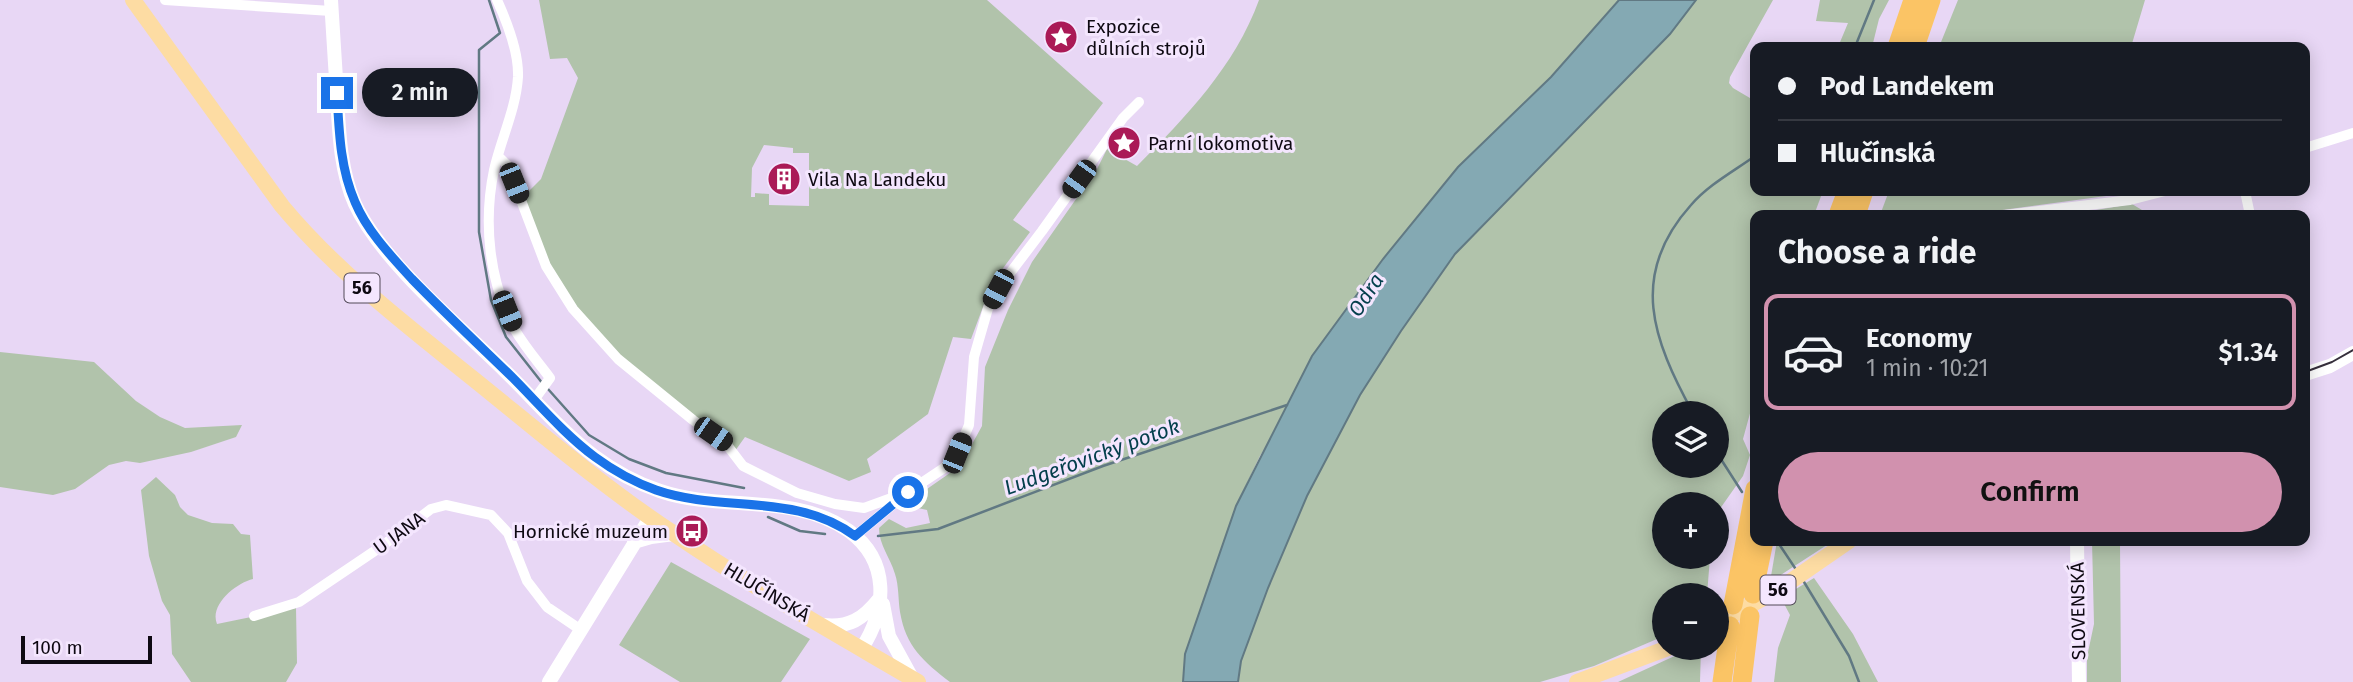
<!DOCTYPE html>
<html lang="en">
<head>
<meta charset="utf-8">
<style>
	:root { --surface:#171b24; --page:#20242c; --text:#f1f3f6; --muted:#9ea1a6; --line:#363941; --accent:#d191ae }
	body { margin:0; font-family:"Fira Sans",sans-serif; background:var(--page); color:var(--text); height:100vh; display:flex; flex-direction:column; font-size:26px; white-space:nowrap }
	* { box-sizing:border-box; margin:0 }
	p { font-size:23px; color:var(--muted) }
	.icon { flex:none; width:38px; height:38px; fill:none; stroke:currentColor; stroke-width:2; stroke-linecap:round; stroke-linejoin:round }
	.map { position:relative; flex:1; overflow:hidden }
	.side { position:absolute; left:1750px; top:210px; width:560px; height:336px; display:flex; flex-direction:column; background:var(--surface); border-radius:14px; box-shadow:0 4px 18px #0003 }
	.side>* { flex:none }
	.top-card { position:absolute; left:1750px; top:42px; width:560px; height:154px; border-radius:14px; box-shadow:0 4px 18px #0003; display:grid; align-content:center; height:154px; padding:0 28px; background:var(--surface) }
	.fabs { position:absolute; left:1652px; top:401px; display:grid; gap:14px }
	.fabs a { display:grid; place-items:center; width:77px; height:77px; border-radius:50%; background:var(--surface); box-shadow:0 4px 18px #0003; font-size:35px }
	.scale { position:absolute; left:21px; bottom:18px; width:131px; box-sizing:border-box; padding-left:7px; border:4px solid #0e0912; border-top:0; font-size:19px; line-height:24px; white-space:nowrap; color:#0e0912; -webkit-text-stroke:5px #f4e6fe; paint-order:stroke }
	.end { position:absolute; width:32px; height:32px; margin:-16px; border:9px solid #1a73e8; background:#fff; box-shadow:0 0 0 4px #fff }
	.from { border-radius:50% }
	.bubble { position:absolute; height:49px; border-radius:24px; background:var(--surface); box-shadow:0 4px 18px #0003; font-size:23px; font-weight:600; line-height:49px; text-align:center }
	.car { position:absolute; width:21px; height:42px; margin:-21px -10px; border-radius:9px; box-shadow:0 0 5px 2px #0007; background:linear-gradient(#222 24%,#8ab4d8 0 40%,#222 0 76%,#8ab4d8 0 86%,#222 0) }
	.top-card b { display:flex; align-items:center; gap:24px; height:66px; font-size:26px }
	.top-card b+b { border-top:2px solid var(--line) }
	.top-card i { width:18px; height:18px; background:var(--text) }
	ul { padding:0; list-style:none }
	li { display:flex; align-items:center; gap:21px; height:116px; margin:0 14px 10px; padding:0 14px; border:4px solid var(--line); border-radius:14px }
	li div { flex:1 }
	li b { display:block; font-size:26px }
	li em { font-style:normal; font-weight:600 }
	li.selected { border-color:var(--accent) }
	li>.icon { width:63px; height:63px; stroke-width:1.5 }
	h2 { padding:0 28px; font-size:32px; line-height:84px }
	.cta { display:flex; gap:14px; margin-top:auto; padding:14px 28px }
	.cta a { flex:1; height:80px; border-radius:42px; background:var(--accent); color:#111; font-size:28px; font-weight:600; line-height:80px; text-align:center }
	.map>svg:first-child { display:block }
	.green { fill:#b1c3ab; fill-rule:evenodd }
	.water { fill:#84a9b3; stroke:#617983; stroke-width:2 }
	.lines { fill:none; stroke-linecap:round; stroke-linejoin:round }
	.stream { stroke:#617983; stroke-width:2.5 }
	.street { stroke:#fff; stroke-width:10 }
	.secondary { stroke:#fff; stroke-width:14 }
	.primary { stroke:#fddca3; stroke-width:16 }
	.highway { stroke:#fbc465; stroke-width:19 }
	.tram { stroke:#362f3c; stroke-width:2 }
	.route { stroke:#1a73e8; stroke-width:9 }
	.labels { text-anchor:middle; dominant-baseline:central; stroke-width:6; stroke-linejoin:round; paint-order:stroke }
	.shield { fill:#f4e6fe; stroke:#534b59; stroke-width:2 }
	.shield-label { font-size:18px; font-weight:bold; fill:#0e0912 }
	.poi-label { font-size:19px; fill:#0e0912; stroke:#f4e6fe; text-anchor:start }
	.street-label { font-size:19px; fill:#0e0912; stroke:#f4e6fe }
	.water-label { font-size:21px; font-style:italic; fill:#043f4c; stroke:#f4e6fe }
</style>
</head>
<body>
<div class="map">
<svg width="2353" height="682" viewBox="0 0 2353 682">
	<rect width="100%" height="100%" fill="#e8d7f5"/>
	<path class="green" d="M 539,0 L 987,0 L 1103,103 L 1013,220 L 1030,232 L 992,283 L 971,339 L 953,337 L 928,414 L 867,459 L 871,472 L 849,481 L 745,437 L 735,451 C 682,407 612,360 573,303 C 550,271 537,234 523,197 L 541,179 L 578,78 L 567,58 L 550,59 ZM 764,145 L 793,148 L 793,153 L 809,153 L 809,206 L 769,205 L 769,194 L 755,193 L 755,197 L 751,197 L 752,168 Z
		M 1259,0 L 1619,0 L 1551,77 L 1458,167 L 1383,259 L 1260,456 L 1236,506 L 1185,654 L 1183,682 L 950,682 C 923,661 906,647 900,612 C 898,600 899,586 895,574 C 890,557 879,545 879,528 L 889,519 L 906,528 L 930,523 L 927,510 L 904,505 L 960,466 L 982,426 L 985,367 L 1008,310 L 1032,262 L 1097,169 L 1107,149 L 1137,166 C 1186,117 1235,66 1259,0 Z
		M 1696,0 L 1773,0 L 1730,77 L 1729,83 L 1733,88 L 1755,101 L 1755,191 L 1823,191 L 1814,215 L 1755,215 L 1755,395 L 1743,439 L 1750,455 L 1743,476 L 1717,513 L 1717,504 L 1664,504 L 1664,556 L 1710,557 L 1707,595 L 1664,595 L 1664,636 L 1594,666 L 1540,682 L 1238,682 L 1241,661 L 1268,588 L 1307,496 L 1360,395 L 1401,331 L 1455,254 L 1670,34 ZM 1664,413 L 1717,413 L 1717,466 L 1664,466 Z
		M 1820,0 L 1889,0 L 1879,19 L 1872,47 L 1838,47 L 1848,23 L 1816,21 Z
		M 1958,0 L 2145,0 L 2131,47 L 1939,47 Z
		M 1889,191 L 2143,191 L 1965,215 L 1880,215 Z
		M 2132,204 L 2142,210 L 2116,215 L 2066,215 Z
		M 0,352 L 94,362 L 136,401 L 160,417 L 185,428 L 242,425 L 236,437 L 191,452 L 140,463 L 126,461 L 109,465 L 75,489 L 53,495 L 0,487 Z
		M 156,477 L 175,495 L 180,507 L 188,515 L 212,523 L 233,524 L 241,534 L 250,535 L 253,579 C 236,583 209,605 217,624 L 296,608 L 297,663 L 286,682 L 191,682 L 172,654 L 170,615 L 162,601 L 149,556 L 141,490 Z
		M 1777,541 L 1833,541 L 1770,582 Z
		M 2092,541 L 2120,541 L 2121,682 L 2087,682 L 2087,657 L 2094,624 Z
		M 671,562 L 810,639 L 781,682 L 680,682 L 619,645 Z
		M 1814,578 L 1853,634 L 1878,682 L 1774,682 L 1778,648 L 1790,615 L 1781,598 Z
		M 1692,648 L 1701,648 L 1700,682 L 1618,682 Z"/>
	<path class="water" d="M 1619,0 L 1696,0 L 1670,34 L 1455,254 L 1401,331 L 1360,395 L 1307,496 L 1268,588 L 1241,661 L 1238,682 L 1183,682 L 1185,654 L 1236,506 L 1312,356 L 1383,259 L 1458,167 L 1551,77 Z"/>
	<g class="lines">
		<path class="stream" d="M 489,0 L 500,33 L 479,50 L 479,232 L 491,300 L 506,337 L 543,384
			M 1855,47 L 1874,0
			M 548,389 L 589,435 L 629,459 L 666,473 L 744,488
			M 1693,413 C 1653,340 1628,275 1691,205 C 1708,185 1734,171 1755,156
			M 1717,453 L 1742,492
			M 768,517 L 800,531 L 825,534
			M 878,536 L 938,529 L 1103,466 L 1287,405
			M 1777,541 L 1795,568
			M 1804,582 L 1849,656 L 1859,682"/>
		<path class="street" d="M 165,0 L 331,11
			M 497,0 C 507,22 519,52 518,77 C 516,109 501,139 494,170 C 483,223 489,282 515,330 C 525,347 538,362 550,378 L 534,400
			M 2305,148 L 2353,133
			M 498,156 L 508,166 L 546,266 L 573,309 L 618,359 L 693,420 L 727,445 L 743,466 L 797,493 L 835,504 L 864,508 L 908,492
			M 2245,191 L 2250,215
			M 2005,215 L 2130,200 L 2165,191
			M 855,536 L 908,492 L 944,468 L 957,453 L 969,425 L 974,357 L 989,305 L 998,289 L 1042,231 L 1123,118 L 1139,102
			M 254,616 L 299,602 L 382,546 L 431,509 L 446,505 L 491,515 L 508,533 L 527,581 L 547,607 L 581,630"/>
		<path class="secondary" d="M 331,0 C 333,32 335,63 337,95 C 339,131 340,170 355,204 C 381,260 458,325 503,369 C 533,398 561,431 594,456 C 614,471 636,483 660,491 C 721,512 794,492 849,531 C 890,561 887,609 862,648
			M 2305,374 L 2330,366 L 2353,353
			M 2077,541 L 2079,682
			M 634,542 L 651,537 L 674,534
			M 883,604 L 889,636 L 912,678
			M 823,625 C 849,628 863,619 879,599
			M 549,682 L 650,518"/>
		<path class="primary" d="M 133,0 L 282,206 C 337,272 405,324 471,377 C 537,430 602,486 673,533 C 752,587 836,634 918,682
			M 1717,624 L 1781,588 L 1849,541
			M 1577,682 L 1668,648"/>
		<path class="highway" d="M 1897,47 L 1913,0
			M 1915,47 L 1931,0
			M 1838,215 L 1847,191
			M 1856,215 L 1864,191
			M 1753,594 L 1764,541
			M 1733,605 L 1755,489
			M 1722,682 L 1730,626
			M 1742,682 L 1750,616"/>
		<path class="tram" d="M 2305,372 L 2332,362 L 2353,350"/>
	</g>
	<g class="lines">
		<path class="route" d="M 337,93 C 339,130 340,168 355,202 C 367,231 391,256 412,279 C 444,312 478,344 511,376 C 538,403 564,434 595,457 C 614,471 634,482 656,490 C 722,513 796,492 855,536 L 908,492"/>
	</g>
	<defs>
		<symbol id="sight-disc" viewBox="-11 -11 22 22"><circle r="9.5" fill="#aa1a56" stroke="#f4e6fe"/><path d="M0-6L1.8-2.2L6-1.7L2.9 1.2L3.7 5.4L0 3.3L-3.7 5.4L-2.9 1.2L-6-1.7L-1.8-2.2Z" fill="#fff"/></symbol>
		<symbol id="building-disc" viewBox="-11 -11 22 22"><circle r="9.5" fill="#aa1a56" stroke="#f4e6fe"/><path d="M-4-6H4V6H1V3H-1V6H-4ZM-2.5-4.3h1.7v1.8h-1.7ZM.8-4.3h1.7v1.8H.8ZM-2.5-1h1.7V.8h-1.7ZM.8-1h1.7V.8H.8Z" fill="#fff"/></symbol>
		<symbol id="bus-disc" viewBox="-11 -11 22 22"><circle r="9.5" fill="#aa1a56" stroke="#f4e6fe"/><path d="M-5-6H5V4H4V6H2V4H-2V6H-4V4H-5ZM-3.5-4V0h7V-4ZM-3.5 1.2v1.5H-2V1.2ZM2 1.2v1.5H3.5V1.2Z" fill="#fff"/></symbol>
	</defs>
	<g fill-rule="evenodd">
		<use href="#sight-disc" x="1042" y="18" width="38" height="38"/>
		<use href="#sight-disc" x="1105" y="124" width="38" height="38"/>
		<use href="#building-disc" x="765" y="160" width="38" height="38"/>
		<use href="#bus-disc" x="673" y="512" width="38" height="38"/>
	</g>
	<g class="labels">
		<g class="shield">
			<rect x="344.5" y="273.5" width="35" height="29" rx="5"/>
			<rect x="1760.5" y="575.5" width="35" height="29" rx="5"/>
		</g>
		<g class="shield-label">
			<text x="362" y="288">56</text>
			<text x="1778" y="590">56</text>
		</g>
		<g class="poi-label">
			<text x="1086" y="26">Expozice<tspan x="1086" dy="22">důlních strojů</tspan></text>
			<text x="1148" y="143">Parní lokomotiva</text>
			<text x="808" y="179">Vila Na Landeku</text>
			<text x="668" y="531" text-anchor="end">Hornické muzeum</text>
		</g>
		<g class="street-label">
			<text transform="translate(399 533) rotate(-36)">U JANA</text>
			<text transform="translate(767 592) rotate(31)">HLUČÍNSKÁ</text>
			<text transform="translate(2078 611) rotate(-91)">SLOVENSKÁ</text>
		</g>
		<g class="water-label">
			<text transform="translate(1366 295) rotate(-57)">Odra</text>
			<text transform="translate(1092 457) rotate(-20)">Ludgeřovický potok</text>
		</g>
	</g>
</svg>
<div class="fabs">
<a><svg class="icon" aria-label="layers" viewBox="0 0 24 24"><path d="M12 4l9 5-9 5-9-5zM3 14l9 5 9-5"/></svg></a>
<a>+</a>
<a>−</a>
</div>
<div class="scale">100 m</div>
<i class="end from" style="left:908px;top:492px"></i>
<i class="end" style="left:337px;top:93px"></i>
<div class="bubble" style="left:362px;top:68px;width:116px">2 min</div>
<i class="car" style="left:1079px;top:179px;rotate:216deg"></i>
<i class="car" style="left:514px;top:183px;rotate:158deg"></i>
<i class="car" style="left:998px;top:289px;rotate:208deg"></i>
<i class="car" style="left:507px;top:311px;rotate:158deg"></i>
<i class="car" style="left:713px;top:434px;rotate:125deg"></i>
<i class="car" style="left:957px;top:453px;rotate:22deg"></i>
<div class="top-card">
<b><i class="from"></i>Pod Landekem</b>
<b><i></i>Hlučínská</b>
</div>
<section class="side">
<h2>Choose a ride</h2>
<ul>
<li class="selected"><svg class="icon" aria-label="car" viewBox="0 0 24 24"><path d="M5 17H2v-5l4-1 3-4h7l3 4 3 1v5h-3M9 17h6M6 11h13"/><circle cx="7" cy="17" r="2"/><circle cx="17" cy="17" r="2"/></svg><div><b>Economy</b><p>1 min · 10:21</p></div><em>$1.34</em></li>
</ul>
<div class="cta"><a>Confirm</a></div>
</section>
</div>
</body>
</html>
